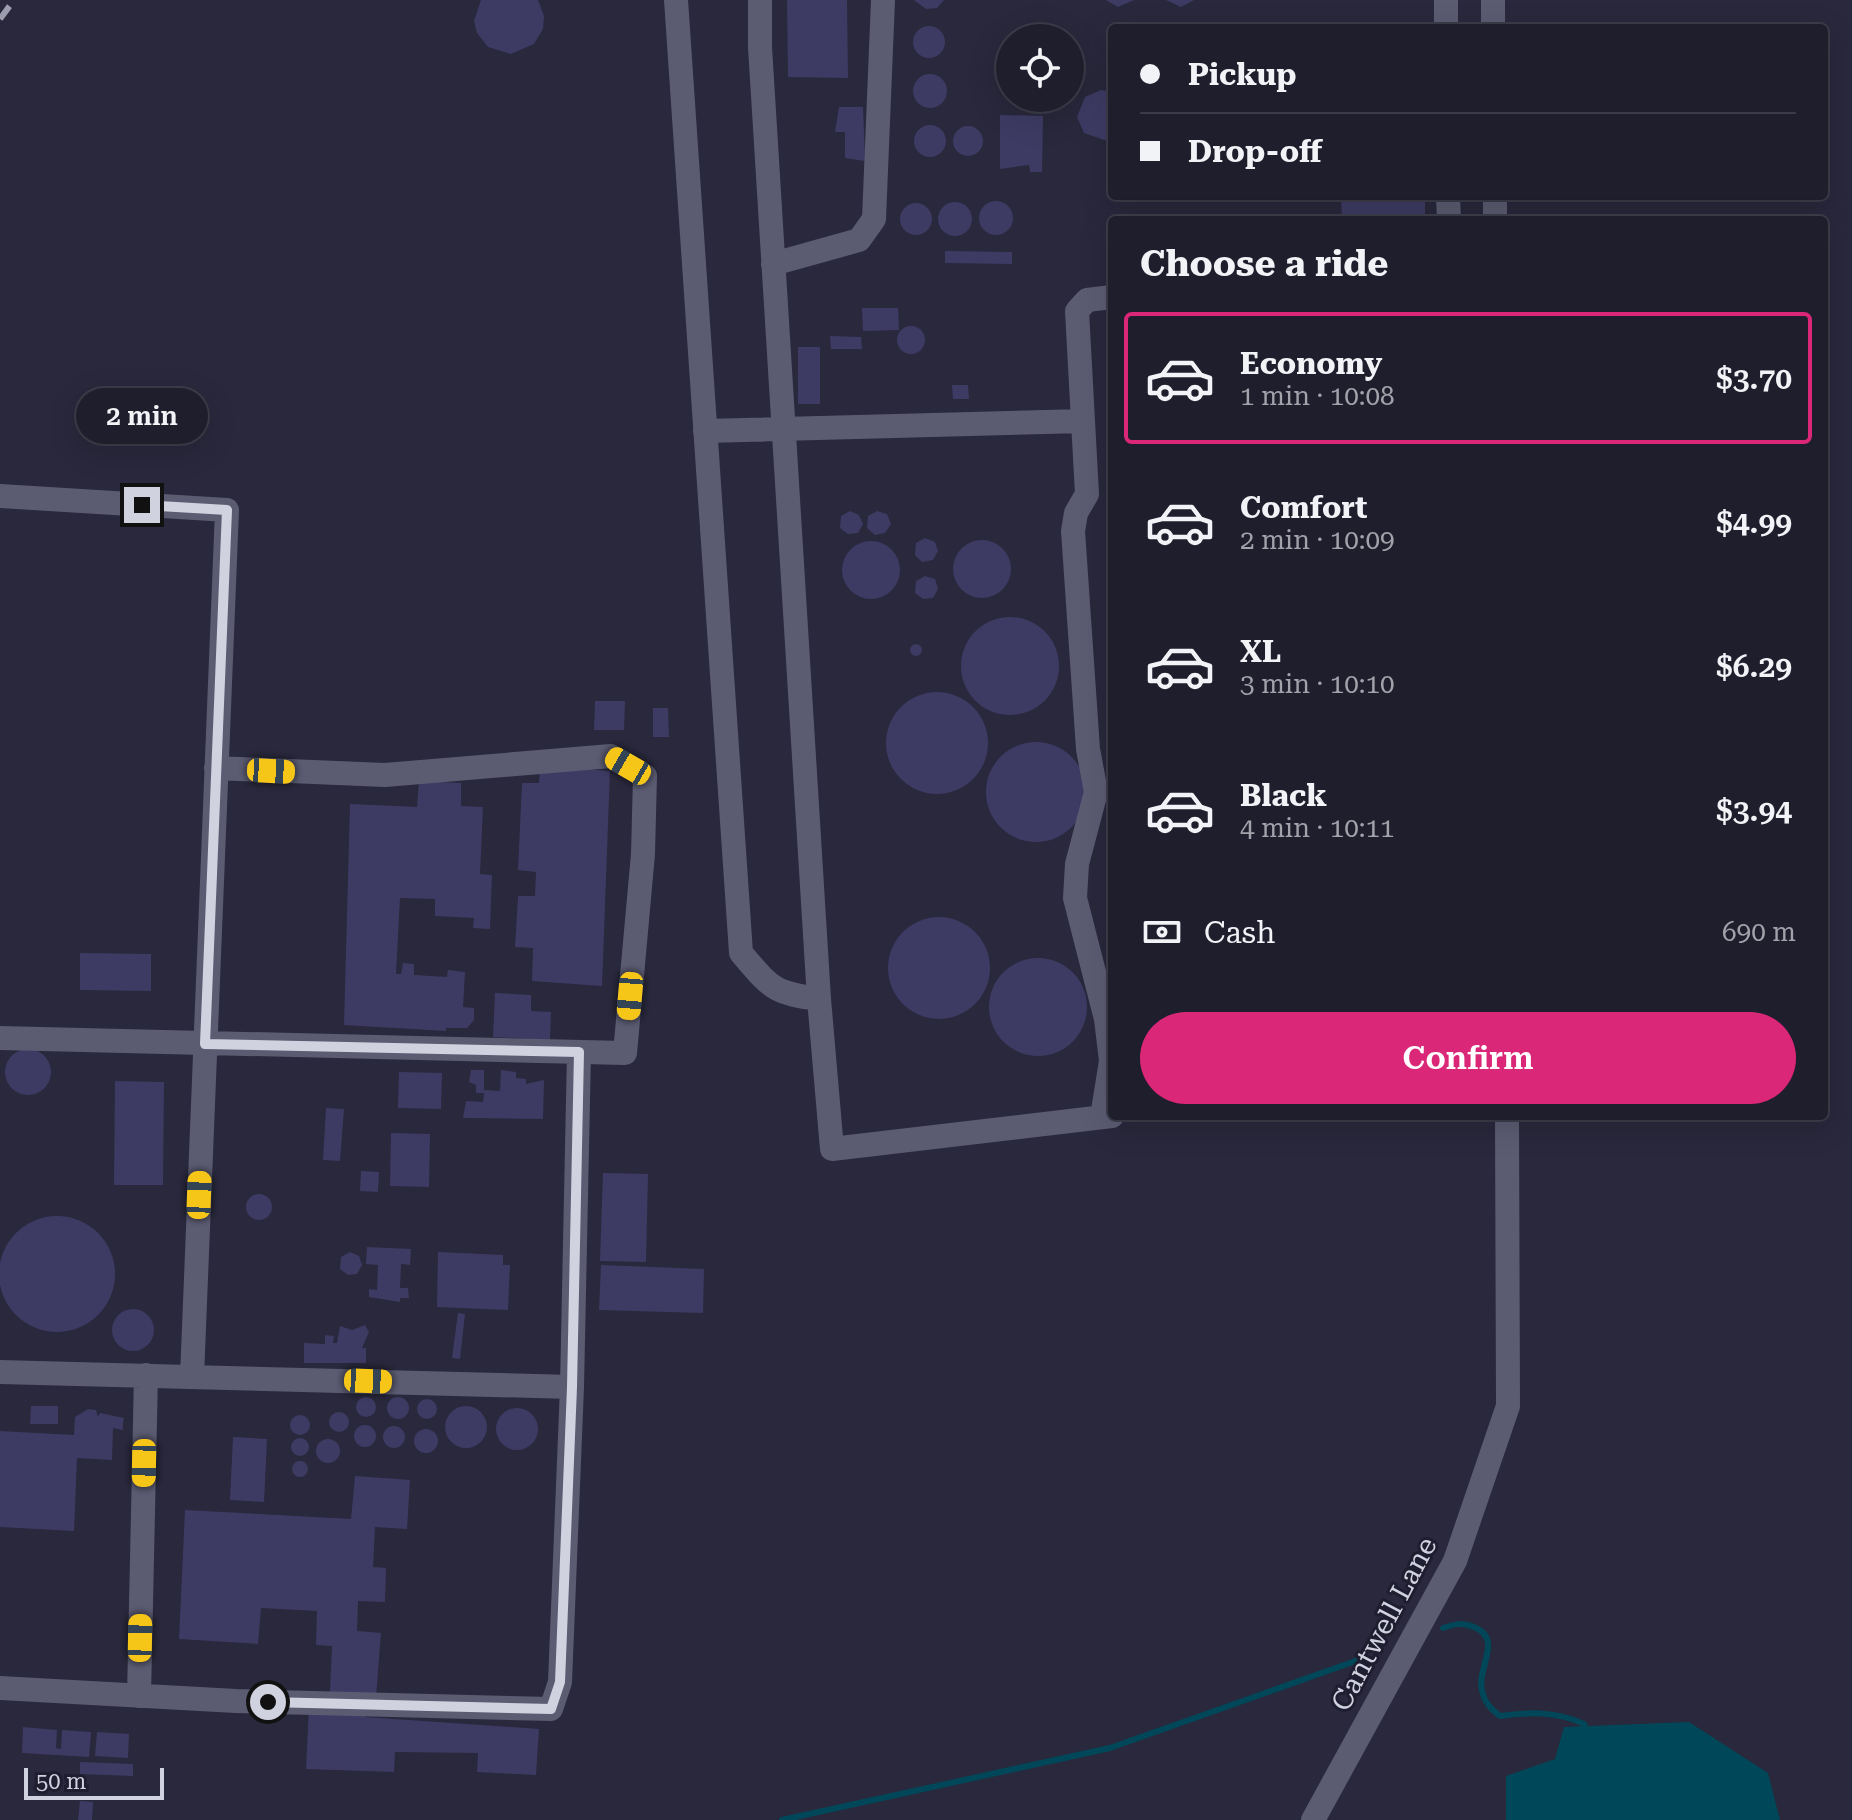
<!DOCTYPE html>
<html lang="en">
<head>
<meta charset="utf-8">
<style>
	:root { --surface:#1f1e2d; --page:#272735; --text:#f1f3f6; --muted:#a1a2aa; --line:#3c3c49; --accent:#db2777 }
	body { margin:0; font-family:"Roboto Serif",serif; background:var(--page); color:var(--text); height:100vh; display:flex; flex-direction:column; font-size:30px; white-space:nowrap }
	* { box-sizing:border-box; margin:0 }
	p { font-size:26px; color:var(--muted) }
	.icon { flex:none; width:44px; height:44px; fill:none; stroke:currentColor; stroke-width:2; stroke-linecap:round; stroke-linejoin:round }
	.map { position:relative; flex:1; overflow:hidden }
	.side { position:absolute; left:1108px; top:216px; width:720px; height:904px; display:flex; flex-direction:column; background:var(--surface); border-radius:8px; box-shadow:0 8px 32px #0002,0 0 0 2px var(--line) }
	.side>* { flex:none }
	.top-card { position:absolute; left:1108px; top:24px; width:720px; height:176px; border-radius:8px; box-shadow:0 8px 32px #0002,0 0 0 2px var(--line); display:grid; align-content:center; height:176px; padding:0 32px; background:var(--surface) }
	.tools { position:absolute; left:996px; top:24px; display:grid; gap:16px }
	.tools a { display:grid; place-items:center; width:88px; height:88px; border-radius:50%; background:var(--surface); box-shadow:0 8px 32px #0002,0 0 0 2px var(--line); font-size:40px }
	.scale { position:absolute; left:24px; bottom:20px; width:140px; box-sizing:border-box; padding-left:8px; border:4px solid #d1d2df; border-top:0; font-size:22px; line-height:28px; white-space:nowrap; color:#d1d2df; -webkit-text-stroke:6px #1f1e31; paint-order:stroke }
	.end { position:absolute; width:36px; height:36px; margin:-18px; border:10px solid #d1d2df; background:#111; box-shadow:0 0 0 4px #111 }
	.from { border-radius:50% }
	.bubble { position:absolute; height:56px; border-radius:28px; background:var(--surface); box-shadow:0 8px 32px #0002,0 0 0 2px var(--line); font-size:26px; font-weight:600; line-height:56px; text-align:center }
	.car { position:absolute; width:24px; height:48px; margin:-24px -12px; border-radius:10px; box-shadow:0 0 6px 2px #0007; background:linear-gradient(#f5c518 24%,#345 0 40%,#f5c518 0 76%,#345 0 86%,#f5c518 0) }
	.top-card b { display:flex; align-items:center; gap:28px; height:76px; font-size:30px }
	.top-card b+b { border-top:2px solid var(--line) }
	.top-card i { width:20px; height:20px; background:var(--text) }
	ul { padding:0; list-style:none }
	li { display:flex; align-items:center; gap:24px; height:132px; margin:0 16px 12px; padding:0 16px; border:4px solid transparent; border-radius:8px }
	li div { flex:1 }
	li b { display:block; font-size:30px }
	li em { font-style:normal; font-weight:600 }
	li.selected { border-color:var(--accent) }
	li>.icon { width:72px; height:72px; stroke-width:1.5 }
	h2 { padding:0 32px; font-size:36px; line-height:96px }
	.pay { display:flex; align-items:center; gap:20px; height:88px; padding:0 32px; font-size:30px }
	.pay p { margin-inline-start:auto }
	.primary-button { display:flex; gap:16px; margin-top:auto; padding:16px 32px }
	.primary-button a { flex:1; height:92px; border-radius:48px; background:var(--accent); color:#fff; font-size:32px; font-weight:600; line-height:92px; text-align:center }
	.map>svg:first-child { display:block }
	.water { fill:#004859 }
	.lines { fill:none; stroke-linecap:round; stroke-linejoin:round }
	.stream { stroke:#004859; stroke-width:6 }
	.building { fill:#3d3b63 }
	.minor { stroke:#5b5b72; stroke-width:24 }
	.rail { stroke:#9d9ead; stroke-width:6; stroke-dasharray:16 8; stroke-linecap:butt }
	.route { stroke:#d1d2df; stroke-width:10 }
	.labels { text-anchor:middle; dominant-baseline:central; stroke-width:6; stroke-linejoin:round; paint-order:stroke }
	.street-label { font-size:28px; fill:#d1d2df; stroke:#1f1e31 }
</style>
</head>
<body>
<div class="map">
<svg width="1852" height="1820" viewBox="0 0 1852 1820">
	<rect width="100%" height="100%" fill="#29283c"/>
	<path class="water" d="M 1689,1722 L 1768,1773 L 1780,1820 L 1506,1820 L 1506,1776 L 1555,1759 L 1564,1727 Z"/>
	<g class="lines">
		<path class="stream" d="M 1443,1628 C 1455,1624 1461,1622 1474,1627 C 1504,1639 1476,1669 1482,1690 C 1484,1702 1491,1709 1500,1716 C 1530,1712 1556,1711 1584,1724 L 1587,1731
			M 782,1820 L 1110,1748 L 1364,1658"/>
	</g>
	<path class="building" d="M 481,0 L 538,0 L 544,16 L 543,29 L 534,44 L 511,54 L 488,47 L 477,33 L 474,21 Z
		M 787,0 L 847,0 L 848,78 L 788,77 Z
		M 914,0 L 944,0 L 937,8 L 926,9 Z
		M 1106,0 L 1134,0 L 1118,7 Z
		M 1166,0 L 1194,0 L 1181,7 Z
		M913 42a16 16 0 1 1 32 0a16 16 0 1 1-32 0Z
		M 1112,36 L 1112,62 L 1106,47 Z
		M913 91a17 17 0 1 1 34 0a17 17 0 1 1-34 0Z
		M 1101,90 L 1112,92 L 1112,139 L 1104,140 L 1084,133 L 1077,117 L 1085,97 Z
		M 839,107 L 863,107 L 865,161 L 845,158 L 845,132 L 835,132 Z
		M 1000,115 L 1043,116 L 1042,172 L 1030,172 L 1029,165 L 1000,169 Z
		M914 141a16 16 0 1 1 32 0a16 16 0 1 1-32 0Z
		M953 141a15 15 0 1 1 30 0a15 15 0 1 1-30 0Z
		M 1341,196 L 1425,196 L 1425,220 L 1342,220 Z
		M979 218a17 17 0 1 1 34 0a17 17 0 1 1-34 0Z
		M938 219a17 17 0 1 1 34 0a17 17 0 1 1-34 0Z
		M900 219a16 16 0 1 1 32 0a16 16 0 1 1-32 0Z
		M 945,251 L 1012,252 L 1012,264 L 945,263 Z
		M 862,308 L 898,308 L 899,330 L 863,331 Z
		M897 340a14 14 0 1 1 28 0a14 14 0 1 1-28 0Z
		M 830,336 L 861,337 L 862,349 L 831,349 Z
		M 798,347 L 820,347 L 820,404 L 798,404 Z
		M 952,385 L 968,385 L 969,399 L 953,399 Z
		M 850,511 L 859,515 L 863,524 L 858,533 L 848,534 L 840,528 L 841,516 Z
		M 877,511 L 887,514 L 891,524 L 885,533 L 875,535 L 867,528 L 868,516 Z
		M 925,538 L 935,542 L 938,551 L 933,560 L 922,562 L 915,555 L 916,543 Z
		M953 569a29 29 0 1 1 58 0a29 29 0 1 1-58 0Z
		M842 570a29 29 0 1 1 58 0a29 29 0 1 1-58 0Z
		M 925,576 L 935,579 L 938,589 L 933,598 L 923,599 L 915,593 L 916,581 Z
		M961 666a49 49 0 1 1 98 0a49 49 0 1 1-98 0Z
		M910 650a6 6 0 1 1 12 0a6 6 0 1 1-12 0Z
		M886 743a51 51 0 1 1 102 0a51 51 0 1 1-102 0Z
		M 595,701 L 625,701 L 624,730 L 594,730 Z
		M 653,708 L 668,708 L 669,737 L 653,737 Z
		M986 792a50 50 0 1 1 100 0a50 50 0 1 1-100 0Z
		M 540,766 L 610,771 L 602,986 L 532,981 L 533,948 L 515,947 L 518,896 L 535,896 L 536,872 L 518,870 L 522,783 L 539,783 Z
		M 419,781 L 461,783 L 461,806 L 483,807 L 480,874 L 492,875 L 490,929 L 473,928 L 474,918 L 435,916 L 435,899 L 400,898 L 396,974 L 401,974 L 403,963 L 414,964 L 414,975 L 447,977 L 448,970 L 465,972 L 463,1007 L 474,1008 L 474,1020 L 467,1028 L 446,1028 L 446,1031 L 344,1025 L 350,804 L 417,807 Z
		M888 968a51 51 0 1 1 102 0a51 51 0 1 1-102 0Z
		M 80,953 L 151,954 L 151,991 L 80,990 Z
		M989 1007a49 49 0 1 1 98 0a49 49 0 1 1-98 0Z
		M 495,993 L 531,995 L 531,1011 L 551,1012 L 550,1040 L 493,1037 Z
		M5 1072a23 23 0 1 1 46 0a23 23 0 1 1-46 0Z
		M 471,1070 L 484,1070 L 484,1090 L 500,1091 L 501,1070 L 516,1072 L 516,1078 L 526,1079 L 526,1084 L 544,1080 L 543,1119 L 463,1118 L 466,1101 L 483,1102 L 484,1093 L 476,1093 L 476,1085 L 469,1082 Z
		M 399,1072 L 442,1073 L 441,1109 L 398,1108 Z
		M 115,1081 L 164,1082 L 163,1185 L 114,1185 Z
		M 326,1108 L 344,1109 L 340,1161 L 323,1160 Z
		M 391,1133 L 430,1134 L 429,1187 L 390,1186 Z
		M 361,1171 L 379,1172 L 378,1192 L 360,1191 Z
		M 603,1173 L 648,1174 L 646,1262 L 600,1261 Z
		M246 1207a13 13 0 1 1 26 0a13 13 0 1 1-26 0Z
		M-1 1274a58 58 0 1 1 116 0a58 58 0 1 1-116 0Z
		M 367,1247 L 411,1249 L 410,1265 L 401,1264 L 400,1288 L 408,1288 L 409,1298 L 400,1298 L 400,1302 L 369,1297 L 369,1289 L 377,1290 L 378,1265 L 366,1264 Z
		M 350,1252 L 359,1256 L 362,1265 L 357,1274 L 348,1275 L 340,1269 L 341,1257 Z
		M 438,1252 L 503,1255 L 503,1265 L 510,1265 L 508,1310 L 437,1307 Z
		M 601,1265 L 704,1269 L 703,1313 L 599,1310 Z
		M112 1330a21 21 0 1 1 42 0a21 21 0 1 1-42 0Z
		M 458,1313 L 465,1314 L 460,1359 L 452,1358 Z
		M 365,1325 L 369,1332 L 362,1348 L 366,1348 L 366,1363 L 304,1363 L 304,1343 L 325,1344 L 325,1335 L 334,1336 L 333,1343 L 337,1343 L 340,1326 L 352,1330 Z
		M356 1407a10 10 0 1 1 20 0a10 10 0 1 1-20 0Z
		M387 1408a11 11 0 1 1 22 0a11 11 0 1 1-22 0Z
		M417 1409a10 10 0 1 1 20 0a10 10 0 1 1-20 0Z
		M 31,1406 L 58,1406 L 58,1424 L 30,1424 Z
		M445 1427a21 21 0 1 1 42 0a21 21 0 1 1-42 0Z
		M496 1429a21 21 0 1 1 42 0a21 21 0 1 1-42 0Z
		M 88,1409 L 96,1410 L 98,1417 L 100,1413 L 124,1418 L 123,1423 L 123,1430 L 113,1428 L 112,1460 L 77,1458 L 74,1531 L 0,1527 L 0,1431 L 74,1435 L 75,1417 Z
		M329 1422a10 10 0 1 1 20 0a10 10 0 1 1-20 0Z
		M290 1425a10 10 0 1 1 20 0a10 10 0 1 1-20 0Z
		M354 1436a11 11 0 1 1 22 0a11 11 0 1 1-22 0Z
		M383 1437a11 11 0 1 1 22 0a11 11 0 1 1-22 0Z
		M414 1441a12 12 0 1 1 24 0a12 12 0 1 1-24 0Z
		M 233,1437 L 267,1439 L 264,1502 L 230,1500 Z
		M291 1447a9 9 0 1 1 18 0a9 9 0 1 1-18 0Z
		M316 1451a12 12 0 1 1 24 0a12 12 0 1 1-24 0Z
		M292 1469a8 8 0 1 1 16 0a8 8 0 1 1-16 0Z
		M 355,1476 L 410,1480 L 407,1529 L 375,1527 L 373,1567 L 386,1568 L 385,1602 L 358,1601 L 357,1631 L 381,1633 L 376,1697 L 365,1697 L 365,1717 L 539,1729 L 536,1775 L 477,1772 L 478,1753 L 395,1752 L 394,1772 L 306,1769 L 309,1707 L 330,1691 L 332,1646 L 316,1645 L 317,1611 L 261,1608 L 258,1644 L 179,1639 L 185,1510 L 351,1519 Z
		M 23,1727 L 57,1730 L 56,1748 L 61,1749 L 62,1730 L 91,1732 L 89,1757 L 22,1753 Z
		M 97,1732 L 129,1734 L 128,1758 L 95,1756 Z
		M 80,1762 L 133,1764 L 133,1776 L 80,1774 Z
		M 80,1801 L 93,1802 L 92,1820 L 78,1820 Z"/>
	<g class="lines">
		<path class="minor" d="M 676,0 L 741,953 C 771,988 773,993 819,999 L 832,1149 L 1112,1116
			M 760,0 L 760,47 L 819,999
			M 1446,0 L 1446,28
			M 1493,0 L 1493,28
			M 1448,196 L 1449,220
			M 1495,196 L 1495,220
			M 773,264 L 859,240 L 874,219 L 883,0
			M 705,431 L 1083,421
			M 0,496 L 227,510 L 192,1377
			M 0,1038 L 625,1053 L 643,854 L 645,776 L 611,756 L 385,775 L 216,768
			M 1102,1117 L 1111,1061 L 1106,1019 L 1075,898 L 1077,864 L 1096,792 L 1088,749 L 1073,531 L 1076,513 L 1087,494 L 1077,311 L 1087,300 L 1112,297
			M 0,1372 L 572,1387 L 560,1682 L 551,1709 L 236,1701 L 0,1688
			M 572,1387 L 579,1052
			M 139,1696 L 146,1375
			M 1313,1820 L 1455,1561 L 1508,1406 L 1507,1116"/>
		<path class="rail" d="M 0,19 L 14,0"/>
	</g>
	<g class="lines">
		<path class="route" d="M 142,505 L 227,510 L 205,1044 L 579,1052 L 572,1387 L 560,1682 L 551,1709 L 268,1702"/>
	</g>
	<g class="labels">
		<g class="street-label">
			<text transform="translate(1384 1624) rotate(-62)">Cantwell Lane</text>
		</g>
	</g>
</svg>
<div class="tools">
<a><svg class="icon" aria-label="locate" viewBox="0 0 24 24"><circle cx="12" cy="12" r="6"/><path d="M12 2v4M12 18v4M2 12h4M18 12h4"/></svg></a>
</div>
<div class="scale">50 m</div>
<i class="end from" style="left:268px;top:1702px"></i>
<i class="end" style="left:142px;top:505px"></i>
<div class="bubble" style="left:76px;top:388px;width:132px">2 min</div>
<i class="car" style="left:628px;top:766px;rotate:300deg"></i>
<i class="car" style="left:271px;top:771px;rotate:93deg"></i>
<i class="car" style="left:630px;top:996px;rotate:185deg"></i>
<i class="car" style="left:199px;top:1195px;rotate:2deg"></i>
<i class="car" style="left:368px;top:1381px;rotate:92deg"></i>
<i class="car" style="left:144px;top:1463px;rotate:181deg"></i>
<i class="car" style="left:140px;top:1638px;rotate:1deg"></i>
<div class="top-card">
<b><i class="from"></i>Pickup</b>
<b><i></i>Drop-off</b>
</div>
<section class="side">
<h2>Choose a ride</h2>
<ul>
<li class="selected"><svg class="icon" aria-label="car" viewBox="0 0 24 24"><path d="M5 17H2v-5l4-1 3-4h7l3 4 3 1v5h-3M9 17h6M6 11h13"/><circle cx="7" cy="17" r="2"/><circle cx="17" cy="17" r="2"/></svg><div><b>Economy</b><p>1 min · 10:08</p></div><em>$3.70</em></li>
<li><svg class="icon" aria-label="car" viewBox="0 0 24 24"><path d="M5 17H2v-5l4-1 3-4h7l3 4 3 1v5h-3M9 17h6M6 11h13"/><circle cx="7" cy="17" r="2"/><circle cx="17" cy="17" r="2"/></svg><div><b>Comfort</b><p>2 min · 10:09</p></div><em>$4.99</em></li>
<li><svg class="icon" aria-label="car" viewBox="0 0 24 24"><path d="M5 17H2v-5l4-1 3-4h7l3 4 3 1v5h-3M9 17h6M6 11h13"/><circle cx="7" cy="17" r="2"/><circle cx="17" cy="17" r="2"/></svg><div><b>XL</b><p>3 min · 10:10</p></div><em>$6.29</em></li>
<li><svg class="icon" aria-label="car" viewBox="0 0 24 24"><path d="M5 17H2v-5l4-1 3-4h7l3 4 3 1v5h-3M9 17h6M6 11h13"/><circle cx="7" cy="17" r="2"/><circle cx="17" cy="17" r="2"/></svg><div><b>Black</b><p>4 min · 10:11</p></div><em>$3.94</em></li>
</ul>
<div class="pay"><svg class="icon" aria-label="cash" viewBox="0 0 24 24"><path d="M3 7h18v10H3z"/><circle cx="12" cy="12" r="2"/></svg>Cash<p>690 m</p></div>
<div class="primary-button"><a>Confirm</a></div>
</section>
</div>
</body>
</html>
